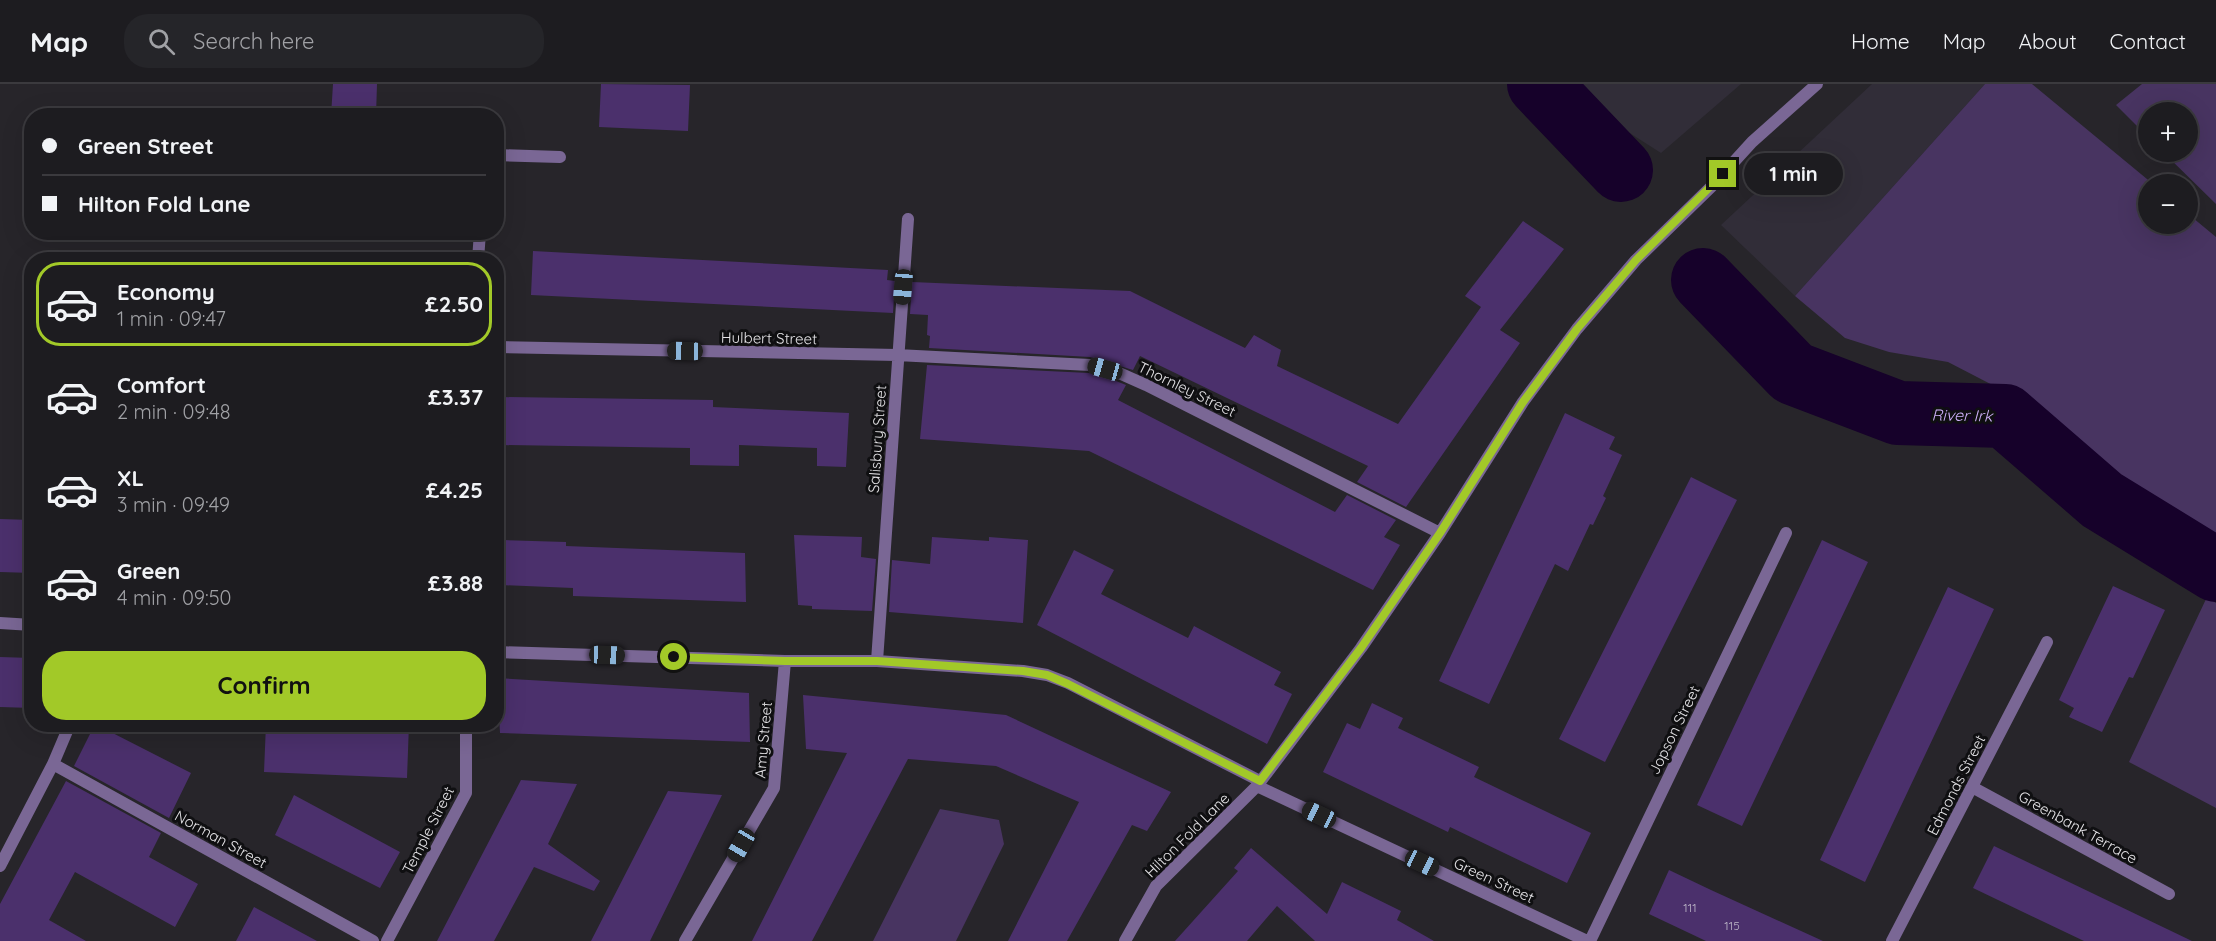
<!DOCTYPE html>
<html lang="en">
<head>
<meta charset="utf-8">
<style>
	:root { --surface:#1d1c20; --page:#252529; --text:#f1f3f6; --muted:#a0a1a5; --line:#3b3a3e; --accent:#a2c928 }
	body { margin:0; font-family:Quicksand,sans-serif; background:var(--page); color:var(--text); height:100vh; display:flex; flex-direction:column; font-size:22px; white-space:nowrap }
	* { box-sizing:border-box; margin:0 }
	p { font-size:20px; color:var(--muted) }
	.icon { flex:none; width:33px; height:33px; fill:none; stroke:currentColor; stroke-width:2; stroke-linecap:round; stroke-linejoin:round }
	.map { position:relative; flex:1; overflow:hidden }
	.sheet { position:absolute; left:24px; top:168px; width:480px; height:480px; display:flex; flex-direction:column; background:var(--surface); border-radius:24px; box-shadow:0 6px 24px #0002,0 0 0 2px var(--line) }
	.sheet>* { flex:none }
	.top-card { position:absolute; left:24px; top:24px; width:480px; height:132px; border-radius:24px; box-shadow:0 6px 24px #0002,0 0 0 2px var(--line); display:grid; align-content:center; height:132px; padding:0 18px; background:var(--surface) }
	.tools { position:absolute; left:2138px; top:18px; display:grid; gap:12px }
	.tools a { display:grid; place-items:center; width:60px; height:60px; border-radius:50%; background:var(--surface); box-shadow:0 6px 24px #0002,0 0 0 2px var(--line); font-size:30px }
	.end { position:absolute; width:27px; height:27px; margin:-14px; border:8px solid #a2c928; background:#111; box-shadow:0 0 0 3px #111 }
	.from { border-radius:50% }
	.bubble { position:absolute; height:42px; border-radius:21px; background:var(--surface); box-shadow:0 6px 24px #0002,0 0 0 2px var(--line); font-size:20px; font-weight:700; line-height:42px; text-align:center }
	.car { position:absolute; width:18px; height:36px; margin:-18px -9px; border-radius:8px; box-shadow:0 0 4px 2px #0007; background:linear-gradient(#222 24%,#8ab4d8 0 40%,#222 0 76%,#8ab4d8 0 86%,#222 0) }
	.top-card b { display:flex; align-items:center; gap:21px; height:57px; font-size:22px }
	.top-card b+b { border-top:2px solid var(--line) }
	.top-card i { width:15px; height:15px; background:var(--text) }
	ul { padding:10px 0 0; list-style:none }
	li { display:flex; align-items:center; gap:18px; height:84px; margin:0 12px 9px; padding:0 6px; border:3px solid transparent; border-radius:24px }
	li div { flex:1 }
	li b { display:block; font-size:22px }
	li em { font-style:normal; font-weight:700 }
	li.on { border-color:var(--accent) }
	li>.icon { width:54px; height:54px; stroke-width:1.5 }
	.primary-button { display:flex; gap:12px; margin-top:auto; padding:12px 18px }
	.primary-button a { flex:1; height:69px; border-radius:24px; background:var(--accent); color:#111; font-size:24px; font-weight:700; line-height:69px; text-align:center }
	header { display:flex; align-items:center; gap:36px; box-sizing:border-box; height:84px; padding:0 30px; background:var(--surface); border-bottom:2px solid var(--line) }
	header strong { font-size:28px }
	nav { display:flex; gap:33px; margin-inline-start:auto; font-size:21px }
	.search { width:420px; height:54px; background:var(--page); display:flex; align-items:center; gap:15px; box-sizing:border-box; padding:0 21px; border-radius:24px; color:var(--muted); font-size:22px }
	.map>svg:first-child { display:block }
	.built { fill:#312d38 }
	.green { fill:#483461 }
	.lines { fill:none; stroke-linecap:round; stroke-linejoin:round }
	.river { stroke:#16012a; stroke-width:64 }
	.building { fill:#4b306c }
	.minor { stroke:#7a6795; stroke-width:12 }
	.route { stroke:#a2c928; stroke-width:8 }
	.labels { text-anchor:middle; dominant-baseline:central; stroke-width:6; stroke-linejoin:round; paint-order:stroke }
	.number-label { font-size:12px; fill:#beb7c8 }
	.street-label { font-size:15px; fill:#e5e4e7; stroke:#0f0f11 }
	.water-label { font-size:16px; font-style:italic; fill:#d0b2fc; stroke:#0f0f11 }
</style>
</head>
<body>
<header>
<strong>Map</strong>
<div class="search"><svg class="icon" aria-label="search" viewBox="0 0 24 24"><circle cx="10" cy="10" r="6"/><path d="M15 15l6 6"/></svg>Search here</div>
<nav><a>Home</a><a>Map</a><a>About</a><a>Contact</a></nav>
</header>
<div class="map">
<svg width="2216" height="857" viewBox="0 0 2216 857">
	<rect width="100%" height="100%" fill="#27252a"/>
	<path class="built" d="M 1553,0 L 1741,0 L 1661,69 Z
		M 1872,0 L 1985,0 L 1795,212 L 1721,141 Z"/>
	<path class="green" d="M 1985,0 L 2032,0 L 2153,100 L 2148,100 L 2148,140 L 2187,140 L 2187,129 L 2216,153 L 2216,461 L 2189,445 L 2004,307 L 1948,278 L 1889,268 L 1845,254 L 1795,212 Z
		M 2142,0 L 2216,0 L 2216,120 L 2163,68 L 2187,68 L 2187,28 L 2148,28 L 2148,53 L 2116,21 Z
		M 2207,513 L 2216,519 L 2216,724 L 2129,678 Z
		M 940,725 L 999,736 L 1004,760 L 956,857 L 873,857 Z"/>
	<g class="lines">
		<path class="river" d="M 1539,0 L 1621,86
			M 1703,196 L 1793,289 L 1898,329 L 2005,332 L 2102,416 L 2216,486"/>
	</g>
	<path class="building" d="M 333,0 L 377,0 L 376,32 L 331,32 Z
		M 601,0 L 690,1 L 688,47 L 599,43 Z
		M 1523,137 L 1564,165 L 1500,246 L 1520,259 L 1406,423 L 1357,398 L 1368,382 L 1140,272 L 1133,286 L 1090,273 L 929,264 L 930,252 L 927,251 L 928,231 L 910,230 L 912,198 L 1130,207 L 1245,264 L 1254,251 L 1281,266 L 1277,282 L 1398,340 L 1481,223 L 1465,212 Z
		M 533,167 L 888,186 L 887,196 L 895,197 L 893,229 L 531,211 Z
		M 927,281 L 1089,289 L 1116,297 L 1126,301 L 1118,316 L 1335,428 L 1347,411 L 1396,436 L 1384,453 L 1400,461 L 1373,506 L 1089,367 L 920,355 Z
		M 501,313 L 713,316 L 713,323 L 849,329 L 846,383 L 817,382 L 817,364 L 739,361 L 739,382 L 690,381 L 690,364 L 501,361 Z
		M 1565,329 L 1615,353 L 1609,365 L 1622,371 L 1603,412 L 1606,414 L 1593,441 L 1590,440 L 1568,487 L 1555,480 L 1489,620 L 1439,597 Z
		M 1691,393 L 1737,416 L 1605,678 L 1559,655 Z
		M 0,435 L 32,436 L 32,489 L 0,488 Z
		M 794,451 L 862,453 L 861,473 L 876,475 L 872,527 L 812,525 L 812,522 L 798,521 Z
		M 932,453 L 989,457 L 989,453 L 1028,456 L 1023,539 L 889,528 L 892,476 L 930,480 Z
		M 503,456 L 566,458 L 566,462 L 745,469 L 746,518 L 573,512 L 573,504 L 501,501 Z
		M 1822,456 L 1868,478 L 1742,742 L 1697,721 Z
		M 1074,466 L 1114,486 L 1101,510 L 1188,554 L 1194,542 L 1281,588 L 1274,601 L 1292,610 L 1267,660 L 1037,541 Z
		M 2113,502 L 2165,526 L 2133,594 L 2129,593 L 2102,648 L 2069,633 L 2074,624 L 2059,616 Z
		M 1948,503 L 1994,525 L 1865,798 L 1820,776 Z
		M 0,573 L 32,574 L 32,624 L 0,623 Z
		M 497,594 L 749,609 L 750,658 L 500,649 Z
		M 803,611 L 1006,631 L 1171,708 L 1147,747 L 1132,741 L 1067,857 L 1008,857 L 1079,718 L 996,682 L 908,675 L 812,857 L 752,857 L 847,669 L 806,665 Z
		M 1372,619 L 1403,634 L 1398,644 L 1479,683 L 1474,693 L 1591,749 L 1567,799 L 1450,743 L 1448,748 L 1323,688 L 1347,639 L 1360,645 Z
		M 95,640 L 191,689 L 169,734 L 74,682 Z
		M 266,640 L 409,640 L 407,694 L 264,688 Z
		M 521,696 L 577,700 L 548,760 L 600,797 L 594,807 L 534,783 L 494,857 L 437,857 Z
		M 66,697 L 161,749 L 149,773 L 198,800 L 175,843 L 75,788 L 49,836 L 86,857 L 0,857 L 0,820 Z
		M 668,707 L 722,711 L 650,857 L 591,857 Z
		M 294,711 L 400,768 L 380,804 L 275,751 Z
		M 1994,762 L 2192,857 L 2084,857 L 1973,804 Z
		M 1251,764 L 1327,830 L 1342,798 L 1401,827 L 1397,836 L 1434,857 L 1315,857 L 1277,822 L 1247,857 L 1175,857 L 1238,787 L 1234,784 Z
		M 1669,786 L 1711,806 L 1823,857 L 1706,857 L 1649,830 Z
		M 254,823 L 317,857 L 236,857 Z"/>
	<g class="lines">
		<path class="minor" d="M 496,71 L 560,73
			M 478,176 L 480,148
			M 496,263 L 897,271 L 1090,281 L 1119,289 L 1146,301 L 1440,449
			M 0,539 L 32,541
			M 496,568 L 785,577 L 877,577 L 1023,587 L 1047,591 L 1068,599 L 1260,697
			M 877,577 L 908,135
			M 53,680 L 373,857
			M 1257,702 L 1587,857
			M 1972,703 L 2169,810
			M 0,782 L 53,680 L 70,640
			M 387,857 L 466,709 L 466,640
			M 685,857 L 774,704 L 785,577
			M 1125,857 L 1156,802 L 1257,702 L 1361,564 L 1440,449 L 1523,318 L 1577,245 L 1636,176 L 1711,103 L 1752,58 L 1817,0
			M 1590,857 L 1786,449
			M 1892,857 L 2047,558"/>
	</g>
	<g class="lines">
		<path class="route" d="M 674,573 L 785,577 L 877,577 L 1023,587 L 1047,591 L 1068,600 L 1260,697 L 1361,564 L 1440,449 L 1523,318 L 1577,245 L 1636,176 L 1723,90"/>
	</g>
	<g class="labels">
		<g class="number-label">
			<text x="1690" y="823">111</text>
			<text x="1732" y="841">115</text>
		</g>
		<g class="street-label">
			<text transform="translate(769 254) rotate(1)">Hulbert Street</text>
			<text transform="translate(1187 305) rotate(26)">Thornley Street</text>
			<text transform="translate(877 355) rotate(-86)">Salisbury Street</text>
			<text transform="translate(1674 646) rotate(-64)">Jopson Street</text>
			<text transform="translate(763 656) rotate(-85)">Amy Street</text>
			<text transform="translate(1956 701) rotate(-63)">Edmonds Street</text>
			<text transform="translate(2078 743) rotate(29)">Greenbank Terrace</text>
			<text transform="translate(428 746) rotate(-63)">Temple Street</text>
			<text transform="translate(1187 751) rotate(-45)">Hilton Fold Lane</text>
			<text transform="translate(221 755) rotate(29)">Norman Street</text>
			<text transform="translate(1494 796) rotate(25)">Green Street</text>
		</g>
		<g class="water-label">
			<text transform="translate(1962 331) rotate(1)">River Irk</text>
		</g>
	</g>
</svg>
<div class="tools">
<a>+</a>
<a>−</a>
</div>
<i class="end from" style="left:674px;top:573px"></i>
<i class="end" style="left:1723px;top:90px"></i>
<div class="bubble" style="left:1744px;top:69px;width:99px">1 min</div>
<i class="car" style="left:903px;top:203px;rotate:185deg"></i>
<i class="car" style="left:685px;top:267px;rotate:271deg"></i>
<i class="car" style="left:1105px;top:285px;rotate:286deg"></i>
<i class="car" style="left:607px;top:571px;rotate:92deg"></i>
<i class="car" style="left:1319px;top:731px;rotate:295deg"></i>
<i class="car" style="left:741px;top:761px;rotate:210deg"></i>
<i class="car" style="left:1422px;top:779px;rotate:115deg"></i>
<div class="top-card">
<b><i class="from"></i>Green Street</b>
<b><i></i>Hilton Fold Lane</b>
</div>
<section class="sheet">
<ul>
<li class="on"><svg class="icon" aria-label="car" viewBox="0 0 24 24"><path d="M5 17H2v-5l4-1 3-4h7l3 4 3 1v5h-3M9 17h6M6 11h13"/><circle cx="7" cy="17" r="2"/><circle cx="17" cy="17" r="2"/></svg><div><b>Economy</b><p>1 min · 09:47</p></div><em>£2.50</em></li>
<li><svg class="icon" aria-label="car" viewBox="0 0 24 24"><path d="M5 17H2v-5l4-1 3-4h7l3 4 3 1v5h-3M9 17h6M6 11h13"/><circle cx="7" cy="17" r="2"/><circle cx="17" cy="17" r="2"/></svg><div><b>Comfort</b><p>2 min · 09:48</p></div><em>£3.37</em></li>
<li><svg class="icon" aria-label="car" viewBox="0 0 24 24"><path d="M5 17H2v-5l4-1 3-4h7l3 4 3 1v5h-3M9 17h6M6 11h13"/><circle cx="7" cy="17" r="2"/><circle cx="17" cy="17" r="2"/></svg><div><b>XL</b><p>3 min · 09:49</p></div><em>£4.25</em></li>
<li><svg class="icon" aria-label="car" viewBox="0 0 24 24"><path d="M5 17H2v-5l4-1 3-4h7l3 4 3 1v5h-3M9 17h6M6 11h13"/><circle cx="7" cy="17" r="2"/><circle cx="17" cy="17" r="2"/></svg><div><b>Green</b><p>4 min · 09:50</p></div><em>£3.88</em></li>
</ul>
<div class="primary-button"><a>Confirm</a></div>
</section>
</div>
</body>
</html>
